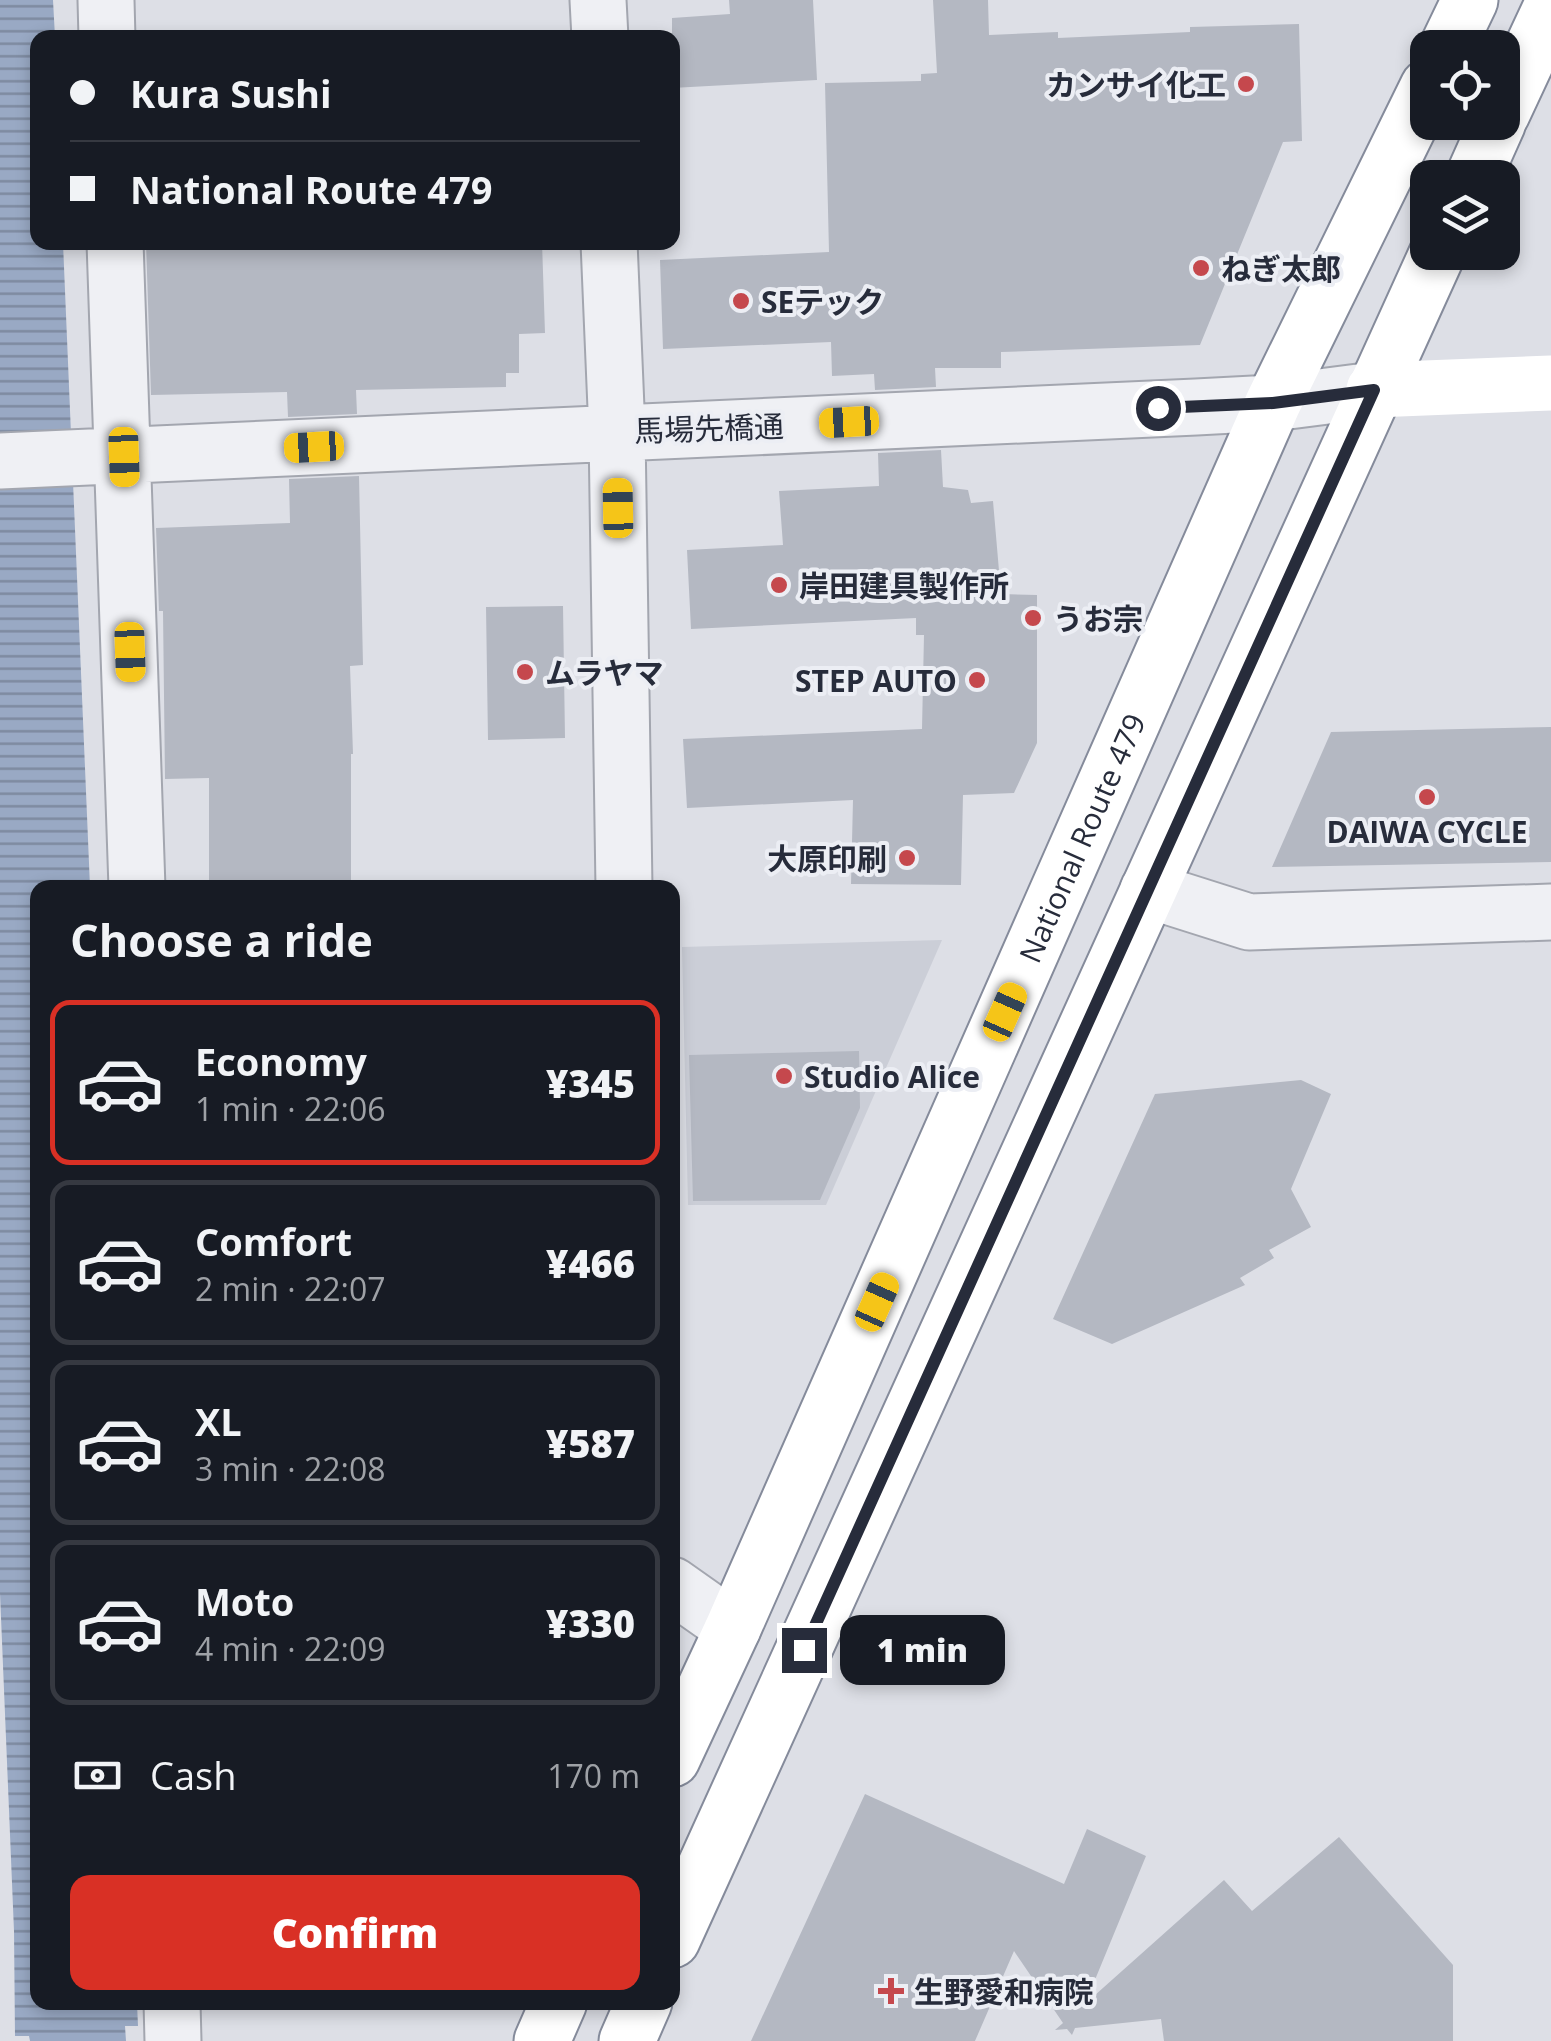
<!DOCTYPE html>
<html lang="en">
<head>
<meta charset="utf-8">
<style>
	:root { --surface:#171b24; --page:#242831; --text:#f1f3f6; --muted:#9ea1a6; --line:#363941; --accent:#d93025 }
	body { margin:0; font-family:"Open Sans","Noto Sans JP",sans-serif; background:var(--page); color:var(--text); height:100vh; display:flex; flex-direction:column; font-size:38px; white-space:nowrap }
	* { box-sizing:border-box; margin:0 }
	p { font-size:32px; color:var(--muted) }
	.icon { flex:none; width:55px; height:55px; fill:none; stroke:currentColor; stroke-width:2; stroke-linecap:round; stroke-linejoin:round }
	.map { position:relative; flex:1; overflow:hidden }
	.panel { position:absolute; left:30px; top:880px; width:650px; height:1130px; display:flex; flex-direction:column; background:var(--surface); border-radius:20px; box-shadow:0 5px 15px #0003 }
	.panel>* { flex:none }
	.banner { position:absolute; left:30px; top:30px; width:650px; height:220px; border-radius:20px; box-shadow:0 5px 15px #0003; display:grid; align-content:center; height:220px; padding:0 40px; background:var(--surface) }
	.controls { position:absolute; left:1410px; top:30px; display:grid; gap:20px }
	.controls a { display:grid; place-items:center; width:110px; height:110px; border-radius:20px; background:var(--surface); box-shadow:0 5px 15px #0003; font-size:50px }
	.end { position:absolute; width:45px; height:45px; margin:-22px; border:12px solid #272c3b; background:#fff; box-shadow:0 0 0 5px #fff }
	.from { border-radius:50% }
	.bubble { position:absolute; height:70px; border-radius:20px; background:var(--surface); box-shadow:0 5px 15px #0003; font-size:32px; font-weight:800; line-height:70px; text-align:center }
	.car { position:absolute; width:30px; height:60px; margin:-30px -15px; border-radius:12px; box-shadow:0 0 8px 2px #0007; background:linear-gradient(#f5c518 24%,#345 0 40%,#f5c518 0 76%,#345 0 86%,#f5c518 0) }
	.banner b { display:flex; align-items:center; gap:35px; height:95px; font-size:38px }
	.banner b+b { border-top:2px solid var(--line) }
	.banner i { width:25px; height:25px; background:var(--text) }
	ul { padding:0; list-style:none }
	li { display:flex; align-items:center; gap:30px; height:165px; margin:0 20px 15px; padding:0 20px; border:5px solid var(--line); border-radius:20px }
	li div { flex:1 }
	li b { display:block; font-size:38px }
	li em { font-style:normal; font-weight:800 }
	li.current { border-color:var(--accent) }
	li>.icon { width:90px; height:90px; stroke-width:1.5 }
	h2 { padding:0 40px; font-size:45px; line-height:120px }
	.pay { display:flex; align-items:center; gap:25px; height:110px; padding:0 40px; font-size:38px }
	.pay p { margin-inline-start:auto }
	.action { display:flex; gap:20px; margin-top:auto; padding:20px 40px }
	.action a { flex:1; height:115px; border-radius:20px; background:var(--accent); color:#fff; font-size:40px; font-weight:800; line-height:115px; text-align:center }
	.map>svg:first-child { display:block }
	.built { fill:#cbced7 }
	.water { fill:url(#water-rules) }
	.building { fill:#b4b8c2 }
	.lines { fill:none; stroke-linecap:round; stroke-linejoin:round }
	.street-casing { stroke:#a3a6af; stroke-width:59 }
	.highway-casing { stroke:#858b9b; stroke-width:59 }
	.street { stroke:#eff0f4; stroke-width:55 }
	.secondary { stroke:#fff; stroke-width:55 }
	.highway { stroke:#fff; stroke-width:55 }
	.route { stroke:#272c3b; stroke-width:12 }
	.poi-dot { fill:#c5484d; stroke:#eceef4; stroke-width:4 }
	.labels { text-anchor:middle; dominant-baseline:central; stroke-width:8; stroke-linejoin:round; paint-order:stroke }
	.poi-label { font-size:30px; font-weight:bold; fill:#272c3b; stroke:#eceef4; text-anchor:start }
	.street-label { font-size:30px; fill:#272c3b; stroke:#eceef4 }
</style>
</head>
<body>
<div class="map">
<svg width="1551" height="2041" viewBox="0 0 1551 2041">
	<defs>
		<pattern id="water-rules" width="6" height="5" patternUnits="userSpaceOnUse" patternTransform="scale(2.5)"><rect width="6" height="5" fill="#99a9c4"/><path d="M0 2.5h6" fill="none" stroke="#7d8aa0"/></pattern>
	</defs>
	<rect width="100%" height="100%" fill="#dddfe6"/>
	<path class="built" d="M 942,940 L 826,1205 L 688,1205 L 682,947 Z"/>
	<path class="water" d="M 0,0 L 53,0 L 55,37 L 38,38 L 38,242 L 63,243 L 90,887 L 38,888 L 38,2002 L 137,2003 L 138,2026 L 125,2026 L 126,2041 L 30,2041 L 29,2036 L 15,2036 L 14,1931 L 0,1593 Z"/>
	<path class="building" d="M 729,0 L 813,0 L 817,80 L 672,88 L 672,18 L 730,14 Z
		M 933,0 L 988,0 L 989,35 L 1058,32 L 1058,38 L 1190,32 L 1190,27 L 1299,24 L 1302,141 L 1283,142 L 1200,345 L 1001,352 L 1001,368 L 935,368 L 936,387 L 875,390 L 874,374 L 832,376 L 831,342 L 663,349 L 660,260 L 829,252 L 825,83 L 921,81 L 921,74 L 937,73 Z
		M 146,242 L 542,242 L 545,333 L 519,334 L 519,373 L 506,373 L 506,387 L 356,390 L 357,414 L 288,417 L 287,392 L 151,395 Z
		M 941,450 L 943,487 L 968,490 L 971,503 L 993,501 L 1001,594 L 1037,595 L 1037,743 L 1014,793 L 963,795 L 961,885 L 851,884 L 853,800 L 687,808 L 683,739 L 922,729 L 924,635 L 916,635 L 916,618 L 691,629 L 687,550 L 783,545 L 779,491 L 879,486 L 878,453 Z
		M 359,476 L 363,665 L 350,666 L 353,754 L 351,754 L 351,888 L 209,888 L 209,778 L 165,779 L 163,611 L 159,611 L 156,528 L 290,523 L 289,479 Z
		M 563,606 L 565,738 L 488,740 L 486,607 Z
		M 1551,727 L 1551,862 L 1272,867 L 1331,732 Z
		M 859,1051 L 860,1108 L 820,1200 L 693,1201 L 689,1055 Z
		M 1301,1080 L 1331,1094 L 1291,1189 L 1311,1227 L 1269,1250 L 1274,1258 L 1240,1278 L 1245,1285 L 1112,1344 L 1053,1319 L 1155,1094 Z
		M 865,1794 L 1064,1884 L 1087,1829 L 1146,1856 L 1085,2004 L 1224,1880 L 1252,1911 L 1339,1837 L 1453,1965 L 1453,2041 L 1164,2041 L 1161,2019 L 1075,2028 L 1072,2035 L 1067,2029 L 1055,2030 L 1063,2023 L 1014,1951 L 975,2041 L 751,2041 Z"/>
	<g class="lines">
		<defs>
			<path id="street" d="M 106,0 L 107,38
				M 598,0 L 600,38
				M 115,242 L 137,888
				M 609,242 L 617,432 L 624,888
				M 0,461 L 1196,407 L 1273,403 L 1374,390
				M 1148,890 L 1249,922 L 1551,912
				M 672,1585 L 733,1628
				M 172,2002 L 173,2041"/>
			<g id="highway">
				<path d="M 1447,48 L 1470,0"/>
				<path d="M 1502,113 L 1551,8"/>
				<path d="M 1473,178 L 1498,122"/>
				<path id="s1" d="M 672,1759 L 733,1628 L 1273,403 L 1428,87"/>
				<path d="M 672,1940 L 1438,252"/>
				<path d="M 542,2041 L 559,2002"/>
				<path d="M 627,2041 L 644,2002"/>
			</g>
		</defs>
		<use href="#street" class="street-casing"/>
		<use href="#highway" class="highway-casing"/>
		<use href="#street" class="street"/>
		<path class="secondary" d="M 1374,390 L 1551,383"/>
		<use href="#highway" class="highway"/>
	</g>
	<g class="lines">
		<path class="route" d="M 804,1650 L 1374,390 L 1273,403 L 1158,408"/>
	</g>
	<g class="poi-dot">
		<circle cx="1246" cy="84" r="10"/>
		<circle cx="1201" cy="268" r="10"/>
		<circle cx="741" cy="301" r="10"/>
		<circle cx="779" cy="585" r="10"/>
		<circle cx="1033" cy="618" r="10"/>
		<circle cx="525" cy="672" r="10"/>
		<circle cx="977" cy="680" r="10"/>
		<circle cx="1427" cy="797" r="10"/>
		<circle cx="907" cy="858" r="10"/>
		<circle cx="784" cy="1076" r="10"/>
		<path d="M886 1976h10v10h10v10h-10v10h-10v-10h-10v-10h10z"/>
	</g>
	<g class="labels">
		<g class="poi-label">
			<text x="1226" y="84" text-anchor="end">カンサイ化工</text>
			<text x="1221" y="268">ねぎ太郎</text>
			<text x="761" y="301">SEテック</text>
			<text x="799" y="585">岸田建具製作所</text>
			<text x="1053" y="618">うお宗</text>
			<text x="545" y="672">ムラヤマ</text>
			<text x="957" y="680" text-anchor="end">STEP AUTO</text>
			<text x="1427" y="831" text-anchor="middle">DAIWA CYCLE</text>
			<text x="887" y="858" text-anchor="end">大原印刷</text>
			<text x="804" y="1076">Studio Alice</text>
			<text x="914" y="1991">生野愛和病院</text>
		</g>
		<g class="street-label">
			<text transform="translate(709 428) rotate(-2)">馬場先橋通</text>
			<text stroke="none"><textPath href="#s1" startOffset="1008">National Route 479</textPath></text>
		</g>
	</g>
</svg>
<div class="controls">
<a><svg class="icon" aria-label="locate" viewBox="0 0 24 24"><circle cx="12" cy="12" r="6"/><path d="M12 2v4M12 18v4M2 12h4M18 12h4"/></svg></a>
<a><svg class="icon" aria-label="layers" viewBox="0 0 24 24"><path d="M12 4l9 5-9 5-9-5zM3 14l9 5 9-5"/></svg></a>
</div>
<i class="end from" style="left:1158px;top:408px"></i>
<i class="end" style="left:804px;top:1650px"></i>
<div class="bubble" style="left:840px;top:1615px;width:165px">1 min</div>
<i class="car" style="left:849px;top:422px;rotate:267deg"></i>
<i class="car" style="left:314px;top:447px;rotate:267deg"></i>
<i class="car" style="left:124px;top:457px;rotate:178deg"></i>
<i class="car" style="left:618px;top:508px;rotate:359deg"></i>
<i class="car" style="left:130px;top:652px;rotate:178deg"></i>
<i class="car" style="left:1005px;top:1012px;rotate:24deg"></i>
<i class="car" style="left:877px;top:1302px;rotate:24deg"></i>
<div class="banner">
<b><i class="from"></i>Kura Sushi</b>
<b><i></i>National Route 479</b>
</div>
<section class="panel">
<h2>Choose a ride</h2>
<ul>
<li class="current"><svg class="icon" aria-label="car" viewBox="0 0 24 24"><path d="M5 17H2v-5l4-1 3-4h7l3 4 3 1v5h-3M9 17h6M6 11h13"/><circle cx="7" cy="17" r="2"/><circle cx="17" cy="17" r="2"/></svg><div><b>Economy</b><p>1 min · 22:06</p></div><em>¥345</em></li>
<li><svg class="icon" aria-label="car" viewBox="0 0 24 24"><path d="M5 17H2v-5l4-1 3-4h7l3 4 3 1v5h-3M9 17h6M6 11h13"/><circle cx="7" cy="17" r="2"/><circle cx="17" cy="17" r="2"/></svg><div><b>Comfort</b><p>2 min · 22:07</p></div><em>¥466</em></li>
<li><svg class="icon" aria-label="car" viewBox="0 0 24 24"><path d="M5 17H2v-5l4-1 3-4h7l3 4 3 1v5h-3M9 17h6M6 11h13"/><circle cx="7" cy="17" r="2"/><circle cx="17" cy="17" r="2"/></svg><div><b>XL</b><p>3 min · 22:08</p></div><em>¥587</em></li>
<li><svg class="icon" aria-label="car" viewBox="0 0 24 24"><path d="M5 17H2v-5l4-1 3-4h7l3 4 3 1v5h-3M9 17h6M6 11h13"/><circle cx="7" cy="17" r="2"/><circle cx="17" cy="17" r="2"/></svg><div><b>Moto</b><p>4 min · 22:09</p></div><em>¥330</em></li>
</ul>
<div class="pay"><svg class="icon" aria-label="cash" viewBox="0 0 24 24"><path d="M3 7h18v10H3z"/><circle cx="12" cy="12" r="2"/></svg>Cash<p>170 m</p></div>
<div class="action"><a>Confirm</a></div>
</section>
</div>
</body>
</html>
